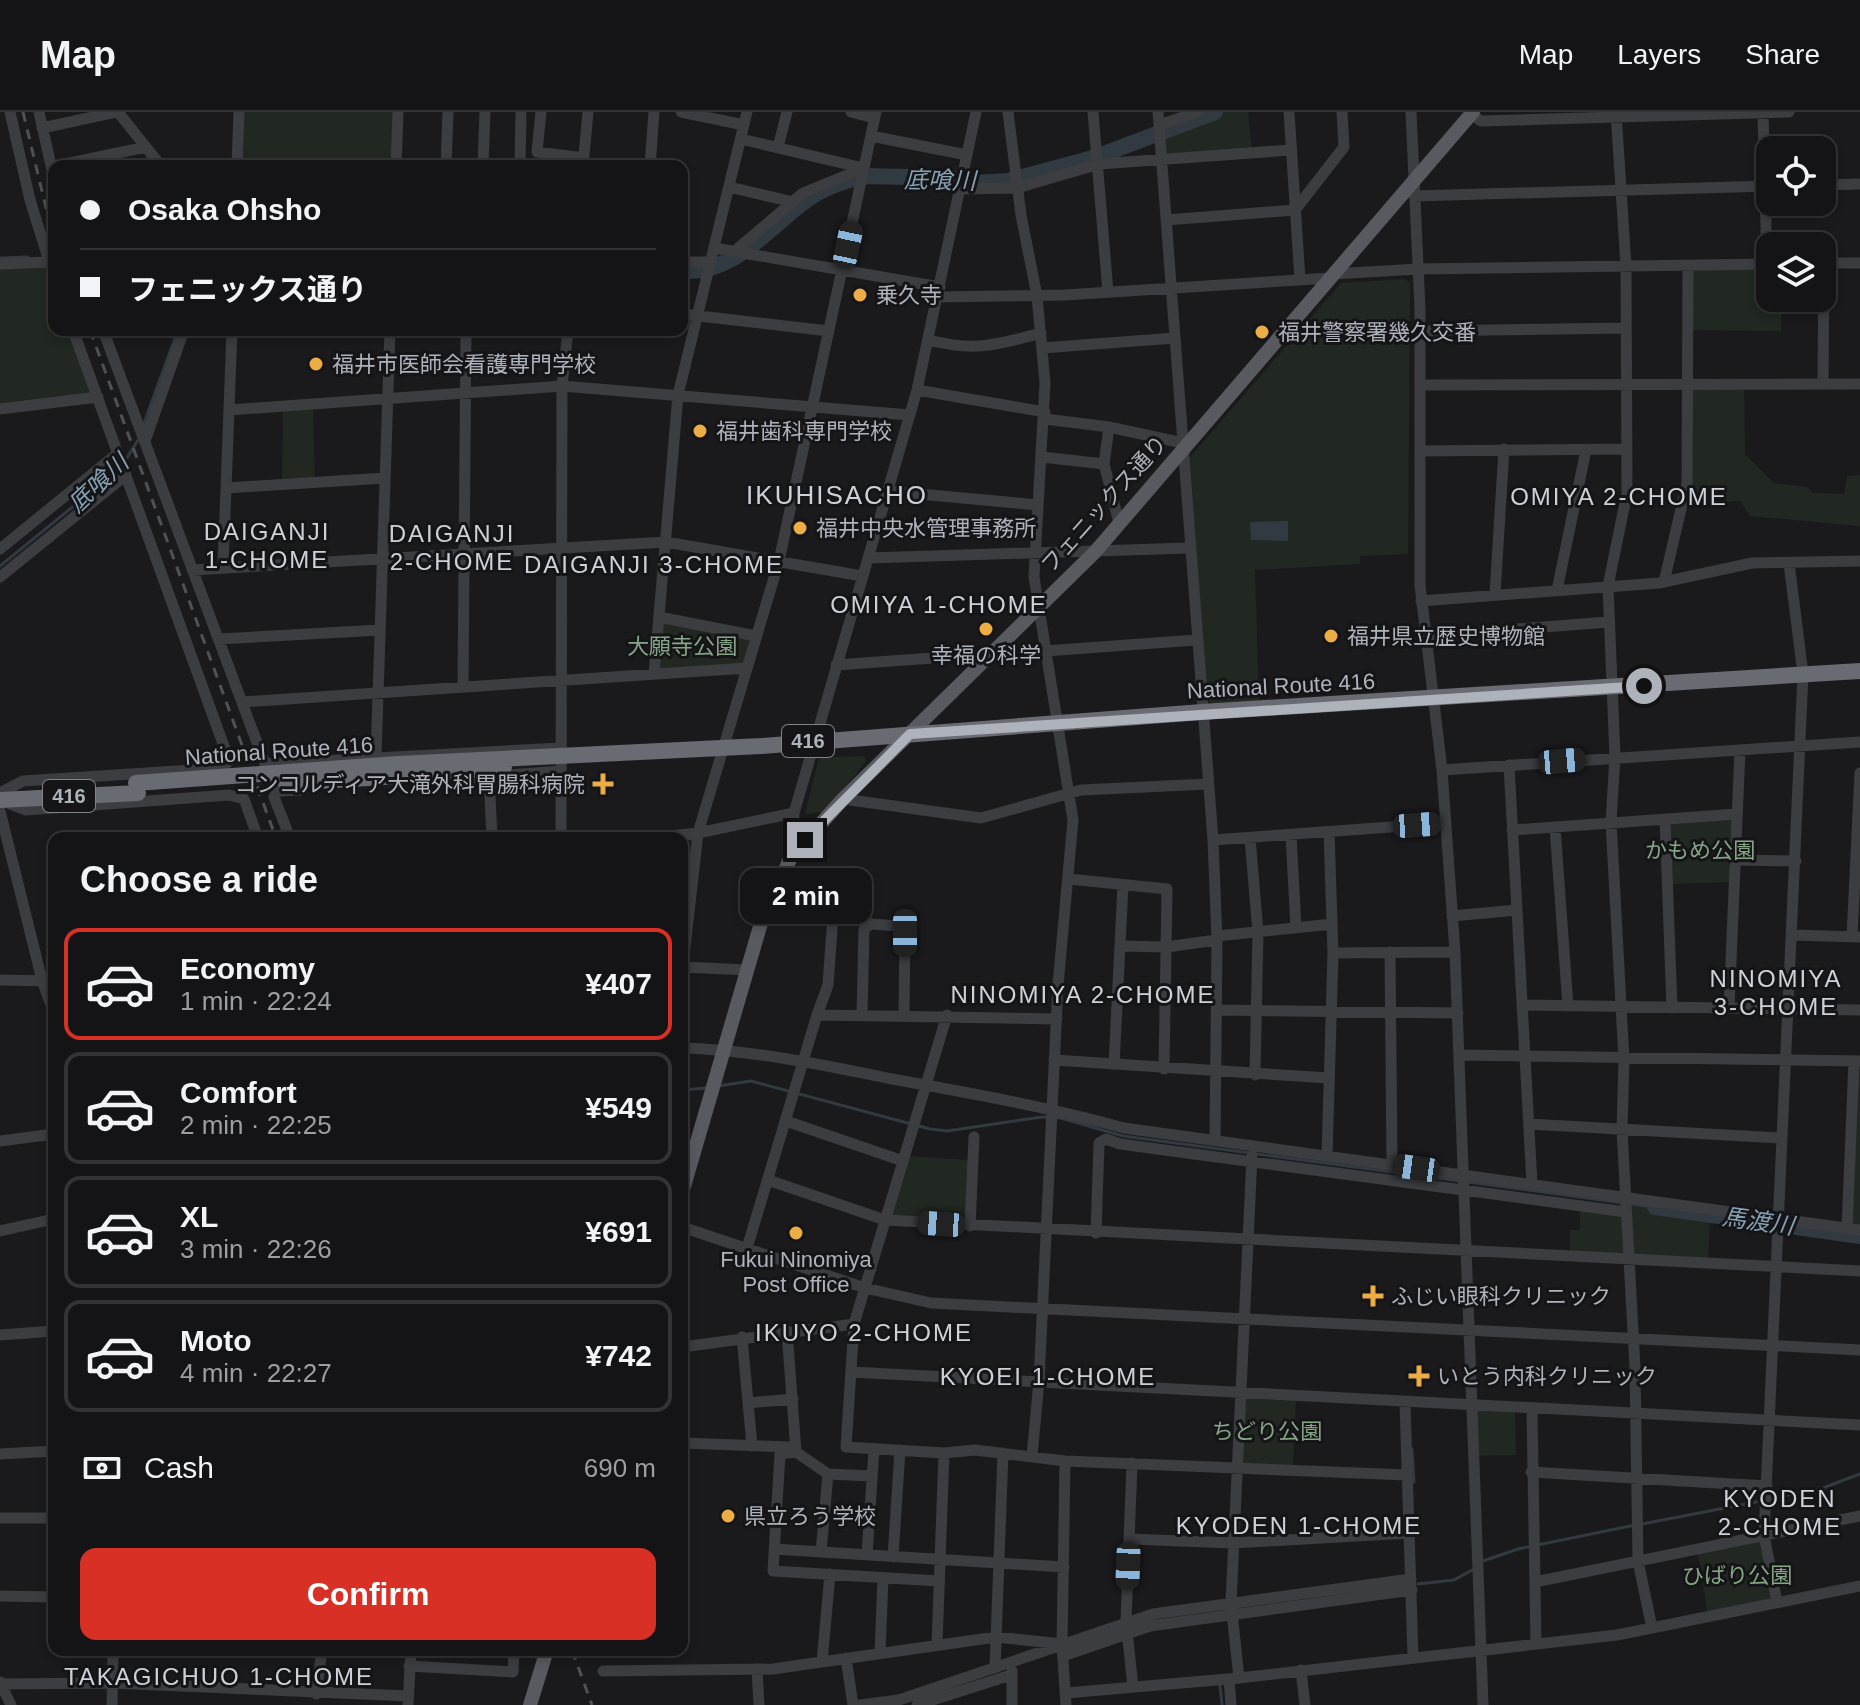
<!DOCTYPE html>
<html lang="en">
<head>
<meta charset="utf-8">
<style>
	:root { --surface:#141416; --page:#212123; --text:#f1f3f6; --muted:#9d9ea1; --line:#333335; --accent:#d93025 }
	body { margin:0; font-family:Arial,"Noto Sans JP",sans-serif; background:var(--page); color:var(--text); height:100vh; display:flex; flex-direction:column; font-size:30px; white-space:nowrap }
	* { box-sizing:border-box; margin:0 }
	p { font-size:26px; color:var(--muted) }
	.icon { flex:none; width:44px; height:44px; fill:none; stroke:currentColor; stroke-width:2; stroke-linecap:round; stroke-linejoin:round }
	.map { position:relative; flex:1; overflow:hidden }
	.drawer { position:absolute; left:48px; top:720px; width:640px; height:824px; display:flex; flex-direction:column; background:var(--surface); border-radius:16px; box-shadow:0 4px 12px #0003,0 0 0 2px var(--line) }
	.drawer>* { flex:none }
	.top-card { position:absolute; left:48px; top:48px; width:640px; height:176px; border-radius:16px; box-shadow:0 4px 12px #0003,0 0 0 2px var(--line); display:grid; align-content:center; height:176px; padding:0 32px; background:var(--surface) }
	.buttons { position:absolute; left:1756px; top:24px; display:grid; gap:16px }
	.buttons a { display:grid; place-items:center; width:80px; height:80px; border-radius:16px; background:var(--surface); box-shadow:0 4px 12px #0003,0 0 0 2px var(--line); font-size:40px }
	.end { position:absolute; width:36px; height:36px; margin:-18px; border:10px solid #aeb2bb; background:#111; box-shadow:0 0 0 4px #111 }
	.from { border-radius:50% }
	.bubble { position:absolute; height:56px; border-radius:16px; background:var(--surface); box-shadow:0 4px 12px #0003,0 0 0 2px var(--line); font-size:26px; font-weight:600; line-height:56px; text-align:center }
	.car { position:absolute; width:24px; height:48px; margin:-24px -12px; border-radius:10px; box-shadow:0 0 6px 2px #0007; background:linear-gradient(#222 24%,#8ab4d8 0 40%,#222 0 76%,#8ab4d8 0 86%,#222 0) }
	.top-card b { display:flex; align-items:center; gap:28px; height:76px; font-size:30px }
	.top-card b+b { border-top:2px solid var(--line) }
	.top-card i { width:20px; height:20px; background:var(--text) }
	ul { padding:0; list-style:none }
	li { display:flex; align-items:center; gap:24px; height:112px; margin:0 16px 12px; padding:0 16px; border:4px solid var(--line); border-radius:16px }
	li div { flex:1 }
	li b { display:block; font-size:30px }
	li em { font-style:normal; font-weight:600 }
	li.selected { border-color:var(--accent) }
	li>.icon { width:72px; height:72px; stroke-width:1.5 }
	h2 { padding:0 32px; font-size:36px; line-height:96px }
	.pay { display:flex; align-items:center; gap:20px; height:88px; padding:0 32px; font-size:30px }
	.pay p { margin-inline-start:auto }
	.cta { display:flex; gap:16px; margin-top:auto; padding:16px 32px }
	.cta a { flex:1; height:92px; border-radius:16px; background:var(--accent); color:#fff; font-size:32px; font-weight:600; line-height:92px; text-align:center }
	header { display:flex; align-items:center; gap:48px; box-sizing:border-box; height:112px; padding:0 40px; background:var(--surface); border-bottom:2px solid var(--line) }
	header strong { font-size:38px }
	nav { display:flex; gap:44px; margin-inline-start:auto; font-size:28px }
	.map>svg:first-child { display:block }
	.green { fill:#202821 }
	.water { fill:#313a40 }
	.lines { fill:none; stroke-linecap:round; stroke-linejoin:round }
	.stream { stroke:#313a40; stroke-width:3 }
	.river { stroke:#313a40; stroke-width:16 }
	.minor { stroke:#3c3d41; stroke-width:11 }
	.major { stroke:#585a60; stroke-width:14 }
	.highway { stroke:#686b72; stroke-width:16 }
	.rail { stroke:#4f5156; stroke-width:3; stroke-dasharray:10 8; stroke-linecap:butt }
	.highway-bridge { stroke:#686b72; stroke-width:16 }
	.route { stroke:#aeb2bb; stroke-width:10 }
	.poi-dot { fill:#ebad44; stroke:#151518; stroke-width:3 }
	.labels { text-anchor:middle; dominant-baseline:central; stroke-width:6; stroke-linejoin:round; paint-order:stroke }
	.shield { fill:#151518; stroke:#80838a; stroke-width:2 }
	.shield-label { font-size:20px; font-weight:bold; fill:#aeb2bb }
	.poi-label { font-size:22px; fill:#aeb2bb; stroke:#151518; text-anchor:start }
	.street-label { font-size:22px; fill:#aeb2bb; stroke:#151518 }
	.park-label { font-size:22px; fill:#86a586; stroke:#151518 }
	.water-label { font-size:24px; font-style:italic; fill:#87a1b4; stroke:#151518 }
	.neighbourhood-label { font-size:24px; letter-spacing:2px; fill:#ced1d8; stroke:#151518 }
	.quarter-label { font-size:26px; letter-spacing:2px; fill:#ced1d8; stroke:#151518 }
</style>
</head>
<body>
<header>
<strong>Map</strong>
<nav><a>Map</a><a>Layers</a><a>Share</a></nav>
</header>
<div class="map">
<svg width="1860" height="1593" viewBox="0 0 1860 1593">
	<rect width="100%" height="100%" fill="#1a1a1d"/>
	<path class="green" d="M 239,0 L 397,0 L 395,54 L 242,54 Z
		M 1216,0 L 1248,0 L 1252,41 L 1162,48 L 1160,22 Z
		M 1770,152 L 1770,186 L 1782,186 L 1781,219 L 1686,218 L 1688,154 Z
		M 50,153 L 54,165 L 54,218 L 73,218 L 96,281 L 0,293 L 0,155 Z
		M 1405,167 L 1410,171 L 1408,442 L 1360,444 L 1360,452 L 1255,458 L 1259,591 L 1213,593 L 1207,587 L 1190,345 L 1341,171 Z
		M 1744,271 L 1745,342 L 1774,371 L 1807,375 L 1813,381 L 1844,382 L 1847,364 L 1860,363 L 1860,414 L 1750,404 L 1740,389 L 1684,394 L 1687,272 Z
		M 313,296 L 315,370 L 282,372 L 283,297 Z
		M 661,506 L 754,525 L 745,554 L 661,559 L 656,555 Z
		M 864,644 L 867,649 L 823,700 L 805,702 L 819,645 Z
		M 1737,703 L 1733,770 L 1669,772 L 1665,707 Z
		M 1855,951 L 1860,951 L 1860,1116 L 1849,1115 Z
		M 905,1044 L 970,1048 L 968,1112 L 887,1107 Z
		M 1626,1091 L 1710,1106 L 1708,1150 L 1570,1144 L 1570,1118 L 1580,1118 L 1580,1093 L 1626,1100 Z
		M 1241,1285 L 1296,1287 L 1293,1354 L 1238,1352 Z
		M 1474,1298 L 1515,1299 L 1516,1343 L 1476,1344 Z
		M 1764,1423 L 1777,1490 L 1708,1504 L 1697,1437 Z"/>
	<path class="water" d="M 1288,409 L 1288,429 L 1251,428 L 1250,410 Z"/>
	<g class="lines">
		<path class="stream" d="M 0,146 L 28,145
			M 143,314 L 178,218
			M 125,349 L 140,325
			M 0,454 L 118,358
			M 718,974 L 751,969 L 930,1017 L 947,1019 L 1042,1005 L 1061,1006 L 1123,1024 L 1460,1069
			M 682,978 L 706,976
			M 1468,1070 L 1623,1091
			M 1630,1092 L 1655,1095
			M 1412,1337 L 1414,1370
			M 1768,1387 L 1823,1376 L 1860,1362
			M 1642,1412 L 1761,1389
			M 1483,1449 L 1518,1437 L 1635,1413
			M 1418,1472 L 1454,1468 L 1474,1457
			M 1220,1573 L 1222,1593"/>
		<path class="river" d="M 682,159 C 736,162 767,116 808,87 C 824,76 847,68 866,64 L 950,66 L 975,71 L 1008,69 L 1093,46 L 1215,0
			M 1655,1095 L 1860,1124"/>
		<path class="minor" d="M 10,0 L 30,88 L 54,165
			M 39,0 L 54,67
			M 118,0 L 161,54
			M 541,0 L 537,40 L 584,46
			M 681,0 L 744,13
			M 851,0 L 874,6
			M 1008,0 L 1021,103 L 1037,184 L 1045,271 L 1034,465 L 1073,708 L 1058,873 L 1039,1269 L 1032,1344
			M 1093,0 L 1108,180
			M 1158,0 L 1213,728 L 1217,828 L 1215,1028
			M 1289,0 L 1300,168
			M 1411,0 L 1420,197 L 1420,473 L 1442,658 L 1455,840 L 1483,1593
			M 1616,0 L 1626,154 L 1627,381 L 1608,474 L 1615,645 L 1611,710 L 1624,948 L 1622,1018 L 1635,1256 L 1638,1449 L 1652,1516
			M 1763,0 L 1767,152
			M 1471,2 L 1481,9 L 1789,0
			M 1159,13 L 1198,0
			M 42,16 L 116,0
			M 871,24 L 967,43
			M 741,27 L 863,56
			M 778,35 L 787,0
			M 56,54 L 146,35
			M 237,54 L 239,0
			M 396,54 L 398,0
			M 446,54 L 448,0
			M 483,54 L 485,0
			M 520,54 L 521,0
			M 583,54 L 588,0
			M 650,54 L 654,0
			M 1822,73 L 1860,72
			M 729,75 L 793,90
			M 960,77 L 1017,76 L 1099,52 L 1291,38
			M 1414,84 L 1770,74
			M 1166,108 L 1295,98 L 1344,35 L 1342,0
			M 714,136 L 940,175
			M 735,139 L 803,81 L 864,56
			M 682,150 L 711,150
			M 1822,151 L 1860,151
			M 0,152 L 48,150
			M 1333,162 L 1418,157 L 1770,152
			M 937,185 L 1065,183 L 1330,166
			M 682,202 L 829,219
			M 103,218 L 265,652 L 561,636
			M 1420,219 L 1626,216
			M 929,228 C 975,240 996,233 1041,221
			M 1042,236 L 1175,226
			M 1823,271 L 1824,151
			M 1420,273 L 1860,272
			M 917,278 L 1045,300
			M 0,297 L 98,285
			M 229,298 L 562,274 L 910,303
			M 1045,307 L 1109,315 L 1183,331
			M 1109,315 L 1104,352 L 1119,411
			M 145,329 L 184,218
			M 1420,339 L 1626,337
			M 1042,345 L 1104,352
			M 226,376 L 385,366
			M 887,379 L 1038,393
			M 0,437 L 118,341
			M 868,446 L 1189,436
			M 223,456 L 232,218
			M 192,458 L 666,430 L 862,464
			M 0,465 L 126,363
			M 1664,470 L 1687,371 L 1688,154
			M 1557,478 L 1586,338
			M 1495,482 L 1504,337
			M 1421,489 L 1659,471 L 1752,451 L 1860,449
			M 659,505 L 756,524
			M 1426,524 L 1609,510
			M 218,527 L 380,518
			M 1045,539 L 1196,528
			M 836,553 L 974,543 L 984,548
			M 654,562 L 678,283 L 747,0
			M 463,575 L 466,218
			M 242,590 L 747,556
			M 376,645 L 390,218
			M 1509,653 L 1532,1072
			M 271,656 L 278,679 L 274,685 L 290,726
			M 1442,658 L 1860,630
			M 489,664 L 492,726
			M 466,666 L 561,659
			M 278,679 L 301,678
			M 0,681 L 23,669 L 223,656 L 229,648 L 73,218
			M 843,687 L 981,706 L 1081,678 L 1208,672
			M 5,690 L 26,698 L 229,683 L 244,687 L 258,726
			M 0,699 L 42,868 L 54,901
			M 1665,707 L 1672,896
			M 1555,715 L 1568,894
			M 1512,718 L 1737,702
			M 1291,723 L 1296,816
			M 561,726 L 562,274 L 568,218
			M 651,726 L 698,721 L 794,701
			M 1250,726 L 1258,820 L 1255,963
			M 1213,728 L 1446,711
			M 791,745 L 794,701 L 917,278 L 976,0
			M 1735,748 L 1796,749
			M 1069,767 L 1167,777 L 1164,957
			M 1452,804 L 1517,798
			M 1792,823 L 1860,825
			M 1217,824 L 1332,812
			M 1852,825 L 1860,661
			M 1120,834 L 1166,835 L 1217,828
			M 1390,840 L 1392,1053
			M 1333,841 L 1455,840
			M 682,855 L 748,858
			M 682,862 L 698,721 L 779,449 L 876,0
			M 0,868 L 54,869
			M 1522,893 L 1860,898
			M 1729,896 L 1740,638
			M 1216,898 L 1458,901
			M 817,903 L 828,873 L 834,790
			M 862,903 L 864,817 L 871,812 L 899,814 L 905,818 L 904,903
			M 947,903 L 854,1212 L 846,1335 L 944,1341 L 975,1338 L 1065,1349 L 1407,1363
			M 682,936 C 753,938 823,953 892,967 C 970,981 1048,995 1124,1016 L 1860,1118
			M 1460,943 L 1860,949
			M 1054,948 L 1329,966
			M 1114,953 L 1123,773
			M 786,1009 L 903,1049
			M 1529,1012 L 1782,1026
			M 0,1029 L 54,1022
			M 1327,1044 L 1333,841 L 1329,720
			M 768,1068 L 885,1108 L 1860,1159
			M 970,1114 L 974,1025
			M 682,1115 L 865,1176 L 931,1191 L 1860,1238
			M 1847,1116 L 1854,949
			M 0,1119 L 54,1107
			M 1096,1121 L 1099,1031 L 1106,1027 L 1120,1032 L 1626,1100
			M 747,1136 L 817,903 L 1057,907
			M 787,1219 L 796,1340 L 828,1362 L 872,1364
			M 0,1223 L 54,1219
			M 742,1225 L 752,1334
			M 682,1235 L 854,1212
			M 851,1260 L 1860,1313
			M 748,1291 L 793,1287
			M 1405,1291 L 1413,1545
			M 1532,1297 L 1536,1532
			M 682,1331 L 789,1335
			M 796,1340 L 780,1342 L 773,1459 L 939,1469
			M 0,1342 L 54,1339
			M 1065,1349 L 1062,1533 L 1066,1593
			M 1132,1351 L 1126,1509 L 1133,1575
			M 1531,1360 L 1767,1374
			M 0,1406 L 54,1406
			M 1129,1427 L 1233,1431 L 1409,1421
			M 774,1437 L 1064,1455
			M 821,1440 L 828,1362
			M 867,1443 L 874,1337
			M 893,1445 L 900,1338
			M 1535,1470 L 1860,1404
			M 0,1484 L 54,1485
			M 1777,1490 L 1764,1423 L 1803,562 L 1789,451
			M 937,1532 L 944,1341
			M 880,1541 L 883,1466
			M 1063,1544 L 1150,1514 L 1412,1478
			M 846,1546 L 853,1593
			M 822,1550 L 830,1462
			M 409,1554 L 513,1560 L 514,1538
			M 995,1556 L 1003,1341
			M 757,1557 L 759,1593
			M 1301,1558 L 1305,1593
			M 603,1559 L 773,1557 L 996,1525 L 1062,1532
			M 1012,1559 L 1012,1593
			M 1239,1566 L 1231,1491 L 1252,1044
			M 1229,1567 L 1231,1593
			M 0,1570 L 11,1593
			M 1,1572 L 113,1571 L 408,1584
			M 1066,1581 L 1239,1566 L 1617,1523 L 1860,1474
			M 316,1582 L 322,1538
			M 112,1593 L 113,1538
			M 408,1593 L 411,1538
			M 860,1593 L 899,1588 L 1153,1502 L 1411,1467
			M 917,1593 L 1011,1563"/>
		<path class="major" d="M 682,1081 L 761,811 L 791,745 L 843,687 L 1095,440 L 1473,0
			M 530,1593 L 547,1538"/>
		<path class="highway" d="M 398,652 L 761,634 L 1202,600 L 1860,559
			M 400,664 L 504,655
			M 0,688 L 138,681"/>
		<path class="rail" d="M 23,0 L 54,129
			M 90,218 L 276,726
			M 572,1538 L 592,1593"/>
		<path class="highway-bridge" d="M 136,671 L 398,652
			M 286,671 L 400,664"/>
	</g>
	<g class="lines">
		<path class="route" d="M 805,728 L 910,622 L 1644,574"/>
	</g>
	<g class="poi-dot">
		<circle cx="860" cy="183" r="8"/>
		<circle cx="1262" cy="220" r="8"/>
		<circle cx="316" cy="252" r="8"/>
		<circle cx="700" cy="319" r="8"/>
		<circle cx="800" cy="416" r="8"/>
		<circle cx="986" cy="517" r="8"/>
		<circle cx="1331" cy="524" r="8"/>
		<path d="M599 660h8v8h8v8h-8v8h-8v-8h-8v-8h8z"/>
		<circle cx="796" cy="1121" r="8"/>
		<path d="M1369 1172h8v8h8v8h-8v8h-8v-8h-8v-8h8z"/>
		<path d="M1415 1252h8v8h8v8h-8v8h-8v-8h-8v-8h8z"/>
		<circle cx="728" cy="1404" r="8"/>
	</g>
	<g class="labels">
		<g class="shield">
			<rect x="782" y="613" width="52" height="32" rx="6"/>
			<rect x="43" y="668" width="52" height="32" rx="6"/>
		</g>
		<g class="shield-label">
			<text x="808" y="629">416</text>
			<text x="69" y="684">416</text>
		</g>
		<g class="poi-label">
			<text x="876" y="183">乗久寺</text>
			<text x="1278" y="220">福井警察署幾久交番</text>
			<text x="332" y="252">福井市医師会看護専門学校</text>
			<text x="716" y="319">福井歯科専門学校</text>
			<text x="816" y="416">福井中央水管理事務所</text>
			<text x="1347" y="524">福井県立歴史博物館</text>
			<text x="986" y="543" text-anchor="middle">幸福の科学</text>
			<text x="585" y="672" text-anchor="end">コンコルディア大滝外科胃腸科病院</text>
			<text x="796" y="1147" text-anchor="middle">Fukui Ninomiya<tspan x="796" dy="25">Post Office</tspan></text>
			<text x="1391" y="1184">ふじい眼科クリニック</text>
			<text x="1437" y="1264">いとう内科クリニック</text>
			<text x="744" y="1404">県立ろう学校</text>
		</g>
		<g class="street-label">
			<text transform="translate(1104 392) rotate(-48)">フェニックス通り</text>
			<text transform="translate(1281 574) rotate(-3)">National Route 416</text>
			<text transform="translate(279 639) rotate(-4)">National Route 416</text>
		</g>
		<g class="park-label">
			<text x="682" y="534">大願寺公園</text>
			<text x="1700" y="738">かもめ公園</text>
			<text x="1267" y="1319">ちどり公園</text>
			<text x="1737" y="1463">ひばり公園</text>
		</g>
		<g class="water-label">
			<text transform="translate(940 68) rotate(1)">底喰川</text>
			<text transform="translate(98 371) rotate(-43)">底喰川</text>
			<text transform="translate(1758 1109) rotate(8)">馬渡川</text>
		</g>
		<g class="neighbourhood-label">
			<text x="1619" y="384">OMIYA 2-CHOME</text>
			<text x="267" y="419">DAIGANJI<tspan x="267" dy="28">1-CHOME</tspan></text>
			<text x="452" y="421">DAIGANJI<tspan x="452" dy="28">2-CHOME</tspan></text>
			<text x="654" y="452">DAIGANJI 3-CHOME</text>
			<text x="939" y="492">OMIYA 1-CHOME</text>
			<text x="1776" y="866">NINOMIYA<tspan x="1776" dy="28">3-CHOME</tspan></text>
			<text x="1083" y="882">NINOMIYA 2-CHOME</text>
			<text x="864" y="1220">IKUYO 2-CHOME</text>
			<text x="1048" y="1264">KYOEI 1-CHOME</text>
			<text x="1780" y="1386">KYODEN<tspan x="1780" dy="28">2-CHOME</tspan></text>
			<text x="1299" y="1413">KYODEN 1-CHOME</text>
			<text x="219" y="1564">TAKAGICHUO 1-CHOME</text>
		</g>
		<g class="quarter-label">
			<text x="837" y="383">IKUHISACHO</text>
		</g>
	</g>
</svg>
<div class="buttons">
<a><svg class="icon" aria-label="locate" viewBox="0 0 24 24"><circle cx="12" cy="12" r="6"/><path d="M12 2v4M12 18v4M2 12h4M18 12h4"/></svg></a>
<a><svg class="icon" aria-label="layers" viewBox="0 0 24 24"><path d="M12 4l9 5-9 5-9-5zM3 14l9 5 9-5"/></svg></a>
</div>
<i class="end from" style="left:1644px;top:574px"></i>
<i class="end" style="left:805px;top:728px"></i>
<div class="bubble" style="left:740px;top:756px;width:132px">2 min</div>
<i class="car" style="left:848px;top:133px;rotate:12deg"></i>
<i class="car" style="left:1562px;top:649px;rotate:85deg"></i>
<i class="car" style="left:1417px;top:713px;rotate:86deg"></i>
<i class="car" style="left:905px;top:821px;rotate:180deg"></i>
<i class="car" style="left:1416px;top:1056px;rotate:278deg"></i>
<i class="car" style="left:941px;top:1112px;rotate:274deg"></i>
<i class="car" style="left:1128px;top:1454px;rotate:182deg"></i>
<div class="top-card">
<b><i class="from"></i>Osaka Ohsho</b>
<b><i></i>フェニックス通り</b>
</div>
<section class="drawer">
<h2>Choose a ride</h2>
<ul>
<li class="selected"><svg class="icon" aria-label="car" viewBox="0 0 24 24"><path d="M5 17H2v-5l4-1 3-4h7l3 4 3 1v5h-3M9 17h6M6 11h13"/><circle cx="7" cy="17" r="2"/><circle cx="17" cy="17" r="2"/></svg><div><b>Economy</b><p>1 min · 22:24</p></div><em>¥407</em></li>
<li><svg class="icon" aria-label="car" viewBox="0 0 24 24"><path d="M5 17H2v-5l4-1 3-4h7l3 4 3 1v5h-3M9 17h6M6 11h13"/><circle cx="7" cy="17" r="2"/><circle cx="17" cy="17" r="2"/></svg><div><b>Comfort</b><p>2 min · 22:25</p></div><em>¥549</em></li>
<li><svg class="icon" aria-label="car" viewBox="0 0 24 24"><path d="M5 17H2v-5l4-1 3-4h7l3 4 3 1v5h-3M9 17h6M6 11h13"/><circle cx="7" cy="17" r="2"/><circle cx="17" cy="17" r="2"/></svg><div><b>XL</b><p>3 min · 22:26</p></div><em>¥691</em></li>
<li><svg class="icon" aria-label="car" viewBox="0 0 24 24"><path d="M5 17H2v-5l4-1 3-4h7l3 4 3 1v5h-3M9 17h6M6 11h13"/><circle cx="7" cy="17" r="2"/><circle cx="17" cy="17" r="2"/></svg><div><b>Moto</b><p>4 min · 22:27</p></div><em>¥742</em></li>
</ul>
<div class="pay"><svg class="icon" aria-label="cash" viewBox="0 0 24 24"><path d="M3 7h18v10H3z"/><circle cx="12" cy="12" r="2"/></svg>Cash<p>690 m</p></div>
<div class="cta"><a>Confirm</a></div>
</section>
</div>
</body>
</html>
